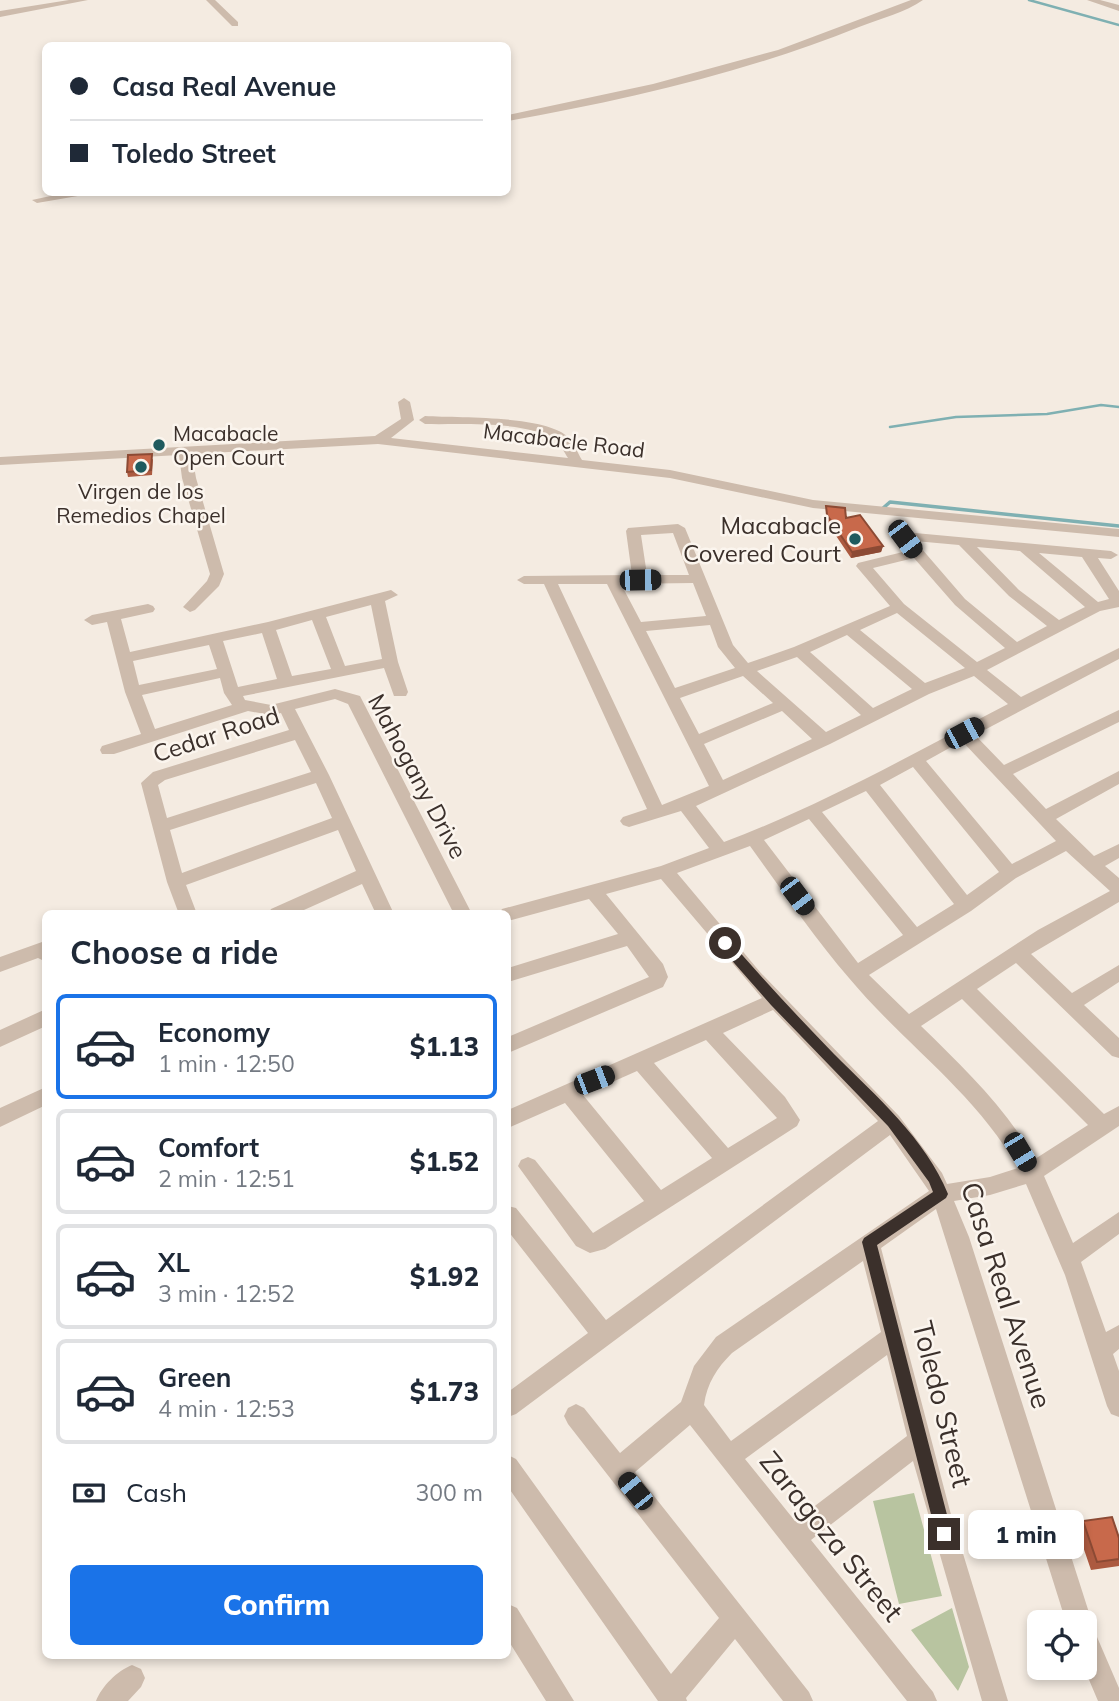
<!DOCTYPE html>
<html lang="en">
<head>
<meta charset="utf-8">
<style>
	:root { --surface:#fff; --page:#f2f2f3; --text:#1f2937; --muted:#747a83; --line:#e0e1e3; --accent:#1a73e8 }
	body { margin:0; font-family:Mulish,sans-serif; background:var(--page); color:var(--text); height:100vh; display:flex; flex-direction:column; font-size:26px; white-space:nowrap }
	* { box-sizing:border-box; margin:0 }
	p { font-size:23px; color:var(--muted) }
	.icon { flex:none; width:38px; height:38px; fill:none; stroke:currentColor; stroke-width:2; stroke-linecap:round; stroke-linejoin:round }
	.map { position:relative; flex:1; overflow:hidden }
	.drawer { position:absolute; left:42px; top:910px; width:469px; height:749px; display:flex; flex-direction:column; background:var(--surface); border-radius:10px; box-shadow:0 4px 10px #0003 }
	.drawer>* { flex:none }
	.banner { position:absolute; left:42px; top:42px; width:469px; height:154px; border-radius:10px; box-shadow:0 4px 10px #0003; display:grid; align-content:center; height:154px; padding:0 28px; background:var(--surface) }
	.buttons { position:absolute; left:1027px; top:1610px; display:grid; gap:14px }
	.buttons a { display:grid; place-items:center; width:70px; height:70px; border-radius:10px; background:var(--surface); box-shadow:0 4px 10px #0003; font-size:35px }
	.end { position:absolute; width:32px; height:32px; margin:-16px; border:9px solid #3b302b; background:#fff; box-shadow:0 0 0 4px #fff }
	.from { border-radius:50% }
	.bubble { position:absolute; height:49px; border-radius:10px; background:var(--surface); box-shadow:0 4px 10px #0003; font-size:23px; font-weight:800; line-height:49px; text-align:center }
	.car { position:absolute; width:21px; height:42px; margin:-21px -10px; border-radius:9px; box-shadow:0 0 5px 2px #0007; background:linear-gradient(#222 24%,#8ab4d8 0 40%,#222 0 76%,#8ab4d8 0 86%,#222 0) }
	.banner b { display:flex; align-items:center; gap:24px; height:66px; font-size:26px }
	.banner b+b { border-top:2px solid var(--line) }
	.banner i { width:18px; height:18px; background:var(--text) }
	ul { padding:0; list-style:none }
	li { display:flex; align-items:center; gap:21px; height:105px; margin:0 14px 10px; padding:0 14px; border:4px solid var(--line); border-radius:10px }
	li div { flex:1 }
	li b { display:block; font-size:26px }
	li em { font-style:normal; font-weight:800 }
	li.active { border-color:var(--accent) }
	li>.icon { width:63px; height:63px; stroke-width:1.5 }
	h2 { padding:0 28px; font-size:32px; line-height:84px }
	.pay { display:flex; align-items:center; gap:18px; height:77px; padding:0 28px; font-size:26px }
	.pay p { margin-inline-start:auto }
	.primary-button { display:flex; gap:14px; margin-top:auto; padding:14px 28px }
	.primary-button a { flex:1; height:80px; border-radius:10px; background:var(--accent); color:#fff; font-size:28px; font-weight:800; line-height:80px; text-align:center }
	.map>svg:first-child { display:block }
	.green { fill:#b8c4a0 }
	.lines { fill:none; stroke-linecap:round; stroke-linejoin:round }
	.stream-far1 { stroke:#7fb0b2; stroke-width:2.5 }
	.stream { stroke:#7fb0b2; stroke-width:3.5 }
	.minor { fill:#cdbbac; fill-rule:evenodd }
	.wall { fill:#ac5a40 }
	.shaded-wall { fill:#8c4a34 }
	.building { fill:#c8694b; stroke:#8c4a34; stroke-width:2 }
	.route { fill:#3b302b }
	.poi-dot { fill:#1f5a5e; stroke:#fbf5ee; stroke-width:2.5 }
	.labels { text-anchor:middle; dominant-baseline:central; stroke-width:5; stroke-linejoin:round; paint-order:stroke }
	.far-poi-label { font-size:21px; fill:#3b302b; stroke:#fbf5ee; text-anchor:start }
	.far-street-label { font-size:21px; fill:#3b302b; stroke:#fbf5ee }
	.poi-label { font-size:24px; fill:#3b302b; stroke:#fbf5ee; text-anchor:end }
	.street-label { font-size:24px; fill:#3b302b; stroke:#fbf5ee }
	.near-street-label { font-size:28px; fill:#3b302b; stroke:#fbf5ee }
</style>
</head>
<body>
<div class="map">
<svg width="1119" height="1701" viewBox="0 0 1119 1701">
	<rect width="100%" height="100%" fill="#f4ebe1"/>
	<path class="green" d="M 914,1493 L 942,1596 L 899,1604 L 873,1501 Z
		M 952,1608 L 969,1667 L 958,1691 L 911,1630 Z"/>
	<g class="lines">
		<path class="stream-far1" d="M 1029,0 L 1119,25
			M 890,427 L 956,417 L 1047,414 L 1101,405 L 1119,407"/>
		<path class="stream" d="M 882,509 L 890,502 L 1119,526"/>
		<path class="minor" d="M 69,0 L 88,0 L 0,17 L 0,11 Z
			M 206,0 L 215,0 L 238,22 L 238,26 L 232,26 Z
			M 911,0 L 923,0 C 906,12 880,19 859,27 C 751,71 623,101 508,121 L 508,115 L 653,84 L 778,50 Z
			M 1087,0 L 1100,0 L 1119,5 L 1119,11 Z
			M 69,192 L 101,192 L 37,203 L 32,200 Z
			M 404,398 L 410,402 L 414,420 L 391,438 L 568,458 C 564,452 561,445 555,440 C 526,420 460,425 425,424 L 419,420 L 425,416 C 458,418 542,415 567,436 C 574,442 577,452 582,460 L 670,470 L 813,500 L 1119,529 L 1119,537 L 813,508 L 670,478 L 378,444 L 192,454 L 196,478 L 224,574 L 219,586 L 195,610 L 190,612 L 183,607 L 207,581 L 210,574 L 182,478 L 179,455 L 0,465 L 0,457 L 375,436 L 401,419 L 398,402 Z
			M 678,524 L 685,528 L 733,645 L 748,663 L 794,647 L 890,606 L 856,566 L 858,563 L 907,551 L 898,539 L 900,536 L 915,533 L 1111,551 L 1118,555 L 1111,559 L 1098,558 L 1119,591 L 1119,607 L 1100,611 L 987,670 L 1021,697 L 1119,648 L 1119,659 L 975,735 L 1004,765 L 1119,710 L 1119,722 L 1013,774 L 1046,809 L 1119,771 L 1119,784 L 1056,819 L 1094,856 L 1119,844 L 1119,858 L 1105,866 L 1119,878 L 1119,902 L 1031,954 L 1072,993 L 1119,965 L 1119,982 L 1084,1005 L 1119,1038 L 1119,1058 L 1112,1056 L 1016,963 L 977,989 L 1104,1114 L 1119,1106 L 1119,1126 L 1044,1176 L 1073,1243 L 1119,1212 L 1119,1234 L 1081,1262 L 1106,1332 L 1119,1325 L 1119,1349 L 1113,1354 L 1119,1371 L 1119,1417 L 1111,1414 L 1107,1406 L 1065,1275 L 1026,1184 L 990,1195 L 954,1201 L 969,1237 L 1092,1622 L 1089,1628 L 1094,1630 L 1119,1688 L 1119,1701 L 1098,1701 L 1084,1668 L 1085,1622 L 1066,1622 L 936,1209 L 881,1248 L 950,1511 L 1008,1701 L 982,1701 L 913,1461 L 811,1540 L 933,1692 L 937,1701 L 907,1701 L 690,1425 L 635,1472 L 809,1692 L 813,1701 L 783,1701 L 735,1639 L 686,1698 L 687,1701 L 658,1701 L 508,1487 L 508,1455 L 516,1459 L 671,1674 L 719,1618 L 568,1424 L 564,1416 L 568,1408 L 576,1404 L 584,1408 L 620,1453 L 681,1402 L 694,1366 L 716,1337 L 929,1191 L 890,1135 L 516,1414 L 508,1417 L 508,1392 L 588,1333 L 508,1231 L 508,1206 L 516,1208 L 606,1320 L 878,1121 L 773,1010 L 723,1033 L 785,1097 L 800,1120 L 797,1126 L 605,1249 L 590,1253 L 576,1246 L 518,1166 L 521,1160 L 528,1157 L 535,1160 L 593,1233 L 644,1201 L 565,1103 L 508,1128 L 508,1110 L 762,998 L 661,879 L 606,894 L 663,964 L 668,977 L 663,987 L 508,1053 L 508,1037 L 649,977 L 627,946 L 508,982 L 508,968 L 618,934 L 589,899 L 508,921 L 508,914 L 499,914 L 502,909 L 661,866 L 709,848 L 681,811 L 629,827 L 623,825 L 620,821 L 623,817 L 647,809 L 544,584 L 524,584 L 517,580 L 524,576 L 632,575 L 626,531 L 628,528 ZM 673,533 L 689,575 L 647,575 L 641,535 ZM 915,541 L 959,545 L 1009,596 L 1047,626 L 1017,642 L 965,599 ZM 977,547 L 1020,551 L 1085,607 L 1059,620 L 1019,590 ZM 1039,553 L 1082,557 L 1109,599 L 1098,602 ZM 914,558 L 955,605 L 1005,648 L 977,662 L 904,604 L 873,568 ZM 693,583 L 706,616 L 641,622 L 621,584 ZM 558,584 L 607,584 L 709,786 L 662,805 ZM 897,613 L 965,668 L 925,683 L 860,630 ZM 710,625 L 718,647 L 735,668 L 675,688 L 646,631 ZM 847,635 L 912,689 L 873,708 L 810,652 ZM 797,657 L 861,715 L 826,732 L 757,671 ZM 743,676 L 773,703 L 699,734 L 680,698 ZM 974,676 L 1008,704 C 916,752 823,805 724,842 L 696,806 L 830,744 L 929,694 ZM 782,711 L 812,739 L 723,780 L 704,744 ZM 962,741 L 1056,841 L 1012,864 L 926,761 ZM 913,767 L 999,872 L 967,895 L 880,785 ZM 866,791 L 954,904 L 917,927 L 822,812 ZM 809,819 L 903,935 L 858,963 L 764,840 ZM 750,846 C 782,890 813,936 849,978 C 904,1044 975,1092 1018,1168 L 990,1177 L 947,1184 L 942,1173 L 899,1116 L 760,972 L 677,873 ZM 1066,851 L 1110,891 L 1038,930 L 909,1014 L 869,975 L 971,911 L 1016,878 ZM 962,999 L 1088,1125 L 1035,1159 C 1005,1107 964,1068 921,1026 ZM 706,1040 L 777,1118 L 728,1148 L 654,1063 ZM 637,1071 L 712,1158 L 661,1190 L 583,1095 ZM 863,1261 L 881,1332 L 731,1441 L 704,1405 C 707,1383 717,1368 732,1353 ZM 887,1355 L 907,1436 L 795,1521 L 745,1459 Z
			M 391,590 L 398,595 L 385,601 L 398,662 L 408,692 L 406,696 L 394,696 L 384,668 L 243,696 L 245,700 L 271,705 L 335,689 L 360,696 L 472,914 L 454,914 L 348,704 L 335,699 L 295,709 L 329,775 L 394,914 L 376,914 L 362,884 L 295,914 L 268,914 L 271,909 L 356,871 L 338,830 L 186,885 L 197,914 L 179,914 L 167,882 L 141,783 L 153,772 L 289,730 L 281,713 L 271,715 L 248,711 L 114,754 L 102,754 L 100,750 L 102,746 L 141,734 L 125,692 L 107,622 L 92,625 L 84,620 L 92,615 L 148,604 L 153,606 L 155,609 L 153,612 L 121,619 L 130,652 L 268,622 ZM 371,605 L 382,659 L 345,666 L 326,617 ZM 312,620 L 331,669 L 292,676 L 276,630 ZM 262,633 L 277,679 L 238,687 L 223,641 ZM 209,645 L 217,669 L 139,685 L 133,661 ZM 220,678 L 224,693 L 232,705 L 155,729 L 142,695 ZM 295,740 L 311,772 L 167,818 L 158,785 L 165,780 ZM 316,783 L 332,818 L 182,873 L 170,830 Z
			M 42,942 L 46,943 L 46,962 L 38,958 L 0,972 L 0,957 Z
			M 46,1009 L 46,1026 L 0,1047 L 0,1030 Z
			M 46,1087 L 46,1105 L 0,1127 L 0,1108 Z
			M 508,1604 L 517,1608 L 574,1701 L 546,1701 L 508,1640 Z
			M 132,1665 L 141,1669 L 145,1678 L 141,1687 L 128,1701 L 96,1701 C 102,1686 117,1671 132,1665 Z"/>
	</g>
	<path class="wall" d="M 153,459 L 152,475 L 128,477 L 127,472 Z
		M 826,506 L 883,546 L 881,552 L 851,558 L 826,521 Z
		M 1083,1521 L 1119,1538 L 1119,1566 L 1091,1570 L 1077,1529 Z"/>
	<path class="shaded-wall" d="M 883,546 L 881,552 L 851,558 L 852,552 Z"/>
	<path class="building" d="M 152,454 L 151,470 L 127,472 L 128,455 Z
		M 826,506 L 845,508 L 846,518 L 860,515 L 883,546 L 852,552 L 827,515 Z
		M 1112,1517 L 1119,1538 L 1119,1559 L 1097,1562 L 1083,1521 Z"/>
	<path class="route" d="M 725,939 L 729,940 C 763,979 798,1017 834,1054 C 875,1095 926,1139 948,1194 L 946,1198 L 877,1245 L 952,1534 L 950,1540 L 944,1542 L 939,1540 L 936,1534 L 862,1242 L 864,1238 L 933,1192 L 929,1182 L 888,1126 L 771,1005 L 720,947 L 720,940 Z"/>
	<g class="poi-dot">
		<circle cx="159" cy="445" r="7"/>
		<circle cx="141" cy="467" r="7"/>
		<circle cx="855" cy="539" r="7"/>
	</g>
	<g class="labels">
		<g class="far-poi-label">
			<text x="173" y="433">Macabacle<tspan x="173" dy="24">Open Court</tspan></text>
			<text x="141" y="491" text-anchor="middle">Virgen de los<tspan x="141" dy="24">Remedios Chapel</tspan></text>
		</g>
		<g class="far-street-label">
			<text transform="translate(564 440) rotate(7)">Macabacle Road</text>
		</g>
		<g class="poi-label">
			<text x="841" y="525">Macabacle<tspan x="841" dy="28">Covered Court</tspan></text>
		</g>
		<g class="street-label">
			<text transform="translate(216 734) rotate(-18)">Cedar Road</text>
			<text transform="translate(418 776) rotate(62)">Mahogany Drive</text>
		</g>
		<g class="near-street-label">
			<text transform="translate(1007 1295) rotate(72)">Casa Real Avenue</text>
			<text transform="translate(943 1404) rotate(76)">Toledo Street</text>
			<text transform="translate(832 1536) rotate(51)">Zaragoza Street</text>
		</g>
	</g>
</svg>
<div class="buttons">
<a><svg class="icon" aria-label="locate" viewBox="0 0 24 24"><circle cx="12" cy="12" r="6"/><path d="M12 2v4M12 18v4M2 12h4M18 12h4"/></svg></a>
</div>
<i class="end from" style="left:725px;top:943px"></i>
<i class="end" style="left:944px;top:1534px"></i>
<div class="bubble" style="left:968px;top:1510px;width:116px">1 min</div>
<i class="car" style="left:905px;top:539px;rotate:143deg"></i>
<i class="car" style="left:640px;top:580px;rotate:89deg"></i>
<i class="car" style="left:964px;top:733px;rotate:62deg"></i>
<i class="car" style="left:797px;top:896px;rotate:143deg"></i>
<i class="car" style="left:594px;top:1080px;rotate:69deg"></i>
<i class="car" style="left:1020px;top:1152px;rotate:149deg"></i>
<i class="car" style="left:635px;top:1491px;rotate:321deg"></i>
<div class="banner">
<b><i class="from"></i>Casa Real Avenue</b>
<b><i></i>Toledo Street</b>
</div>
<section class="drawer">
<h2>Choose a ride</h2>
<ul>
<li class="active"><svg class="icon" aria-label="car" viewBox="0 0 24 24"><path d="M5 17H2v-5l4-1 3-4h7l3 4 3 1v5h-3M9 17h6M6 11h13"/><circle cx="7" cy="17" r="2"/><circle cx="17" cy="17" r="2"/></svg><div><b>Economy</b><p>1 min · 12:50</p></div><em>$1.13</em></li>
<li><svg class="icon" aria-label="car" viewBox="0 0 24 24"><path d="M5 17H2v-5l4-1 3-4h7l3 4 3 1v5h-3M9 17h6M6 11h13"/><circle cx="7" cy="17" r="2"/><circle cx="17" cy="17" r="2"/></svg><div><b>Comfort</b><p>2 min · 12:51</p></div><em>$1.52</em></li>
<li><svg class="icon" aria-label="car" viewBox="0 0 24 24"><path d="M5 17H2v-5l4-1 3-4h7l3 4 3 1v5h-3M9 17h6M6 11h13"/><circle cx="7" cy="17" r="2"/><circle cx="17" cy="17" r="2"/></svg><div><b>XL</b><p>3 min · 12:52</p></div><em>$1.92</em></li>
<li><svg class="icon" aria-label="car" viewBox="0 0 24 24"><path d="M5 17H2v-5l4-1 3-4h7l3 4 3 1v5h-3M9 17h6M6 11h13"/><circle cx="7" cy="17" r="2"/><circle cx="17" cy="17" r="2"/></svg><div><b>Green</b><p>4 min · 12:53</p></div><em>$1.73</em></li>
</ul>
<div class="pay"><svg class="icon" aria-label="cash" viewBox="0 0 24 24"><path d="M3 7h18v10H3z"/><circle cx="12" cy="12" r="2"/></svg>Cash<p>300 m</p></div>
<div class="primary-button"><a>Confirm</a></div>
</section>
</div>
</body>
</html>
